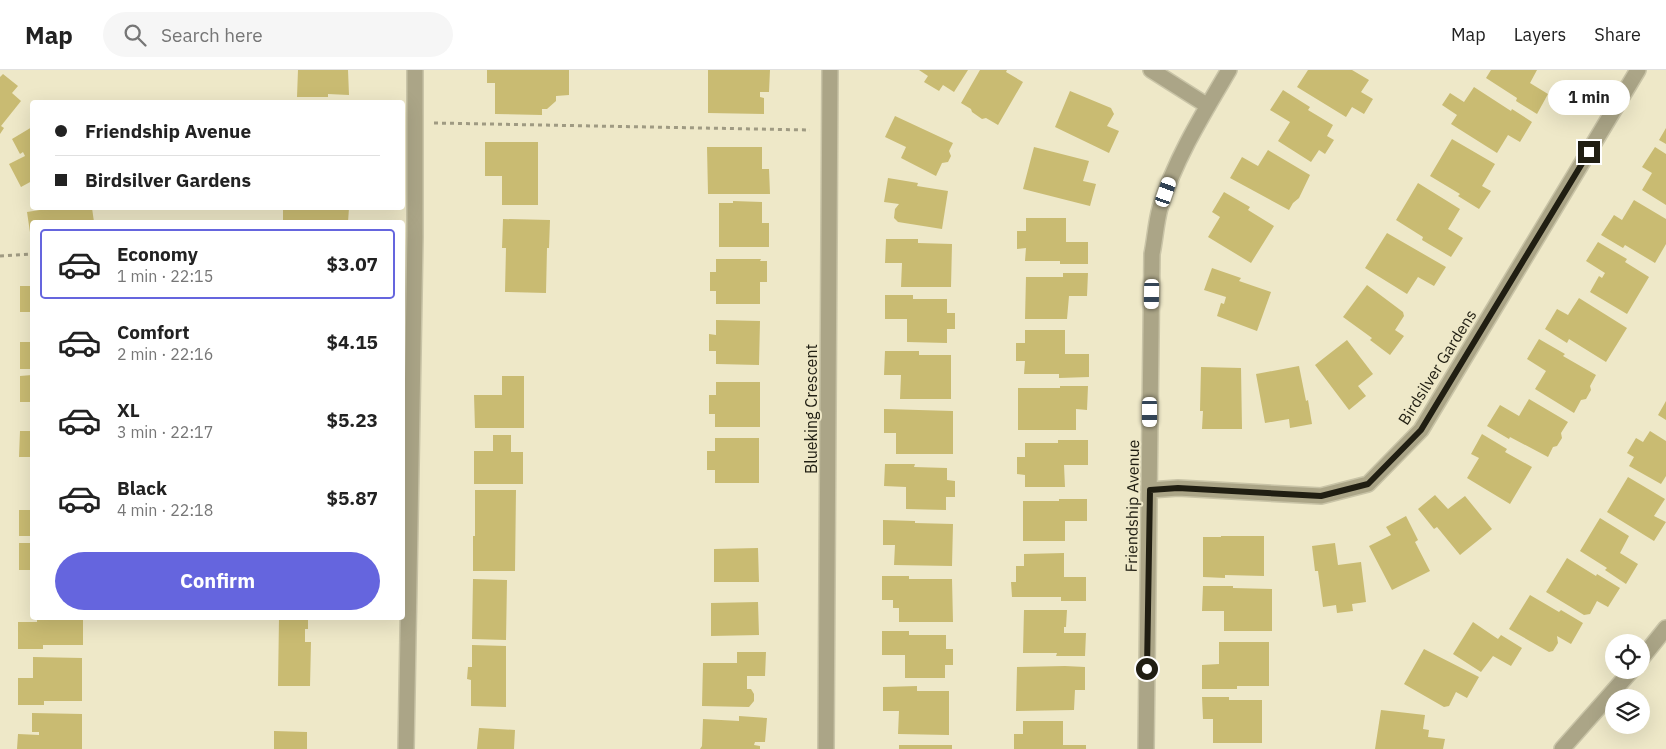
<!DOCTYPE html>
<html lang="en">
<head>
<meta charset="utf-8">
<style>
	:root { --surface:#fff; --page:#f6f6f6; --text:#222; --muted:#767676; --line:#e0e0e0; --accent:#6565de }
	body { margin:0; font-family:"IBM Plex Sans",sans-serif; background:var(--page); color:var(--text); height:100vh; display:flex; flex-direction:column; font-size:19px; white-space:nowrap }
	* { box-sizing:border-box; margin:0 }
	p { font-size:16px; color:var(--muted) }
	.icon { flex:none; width:28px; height:28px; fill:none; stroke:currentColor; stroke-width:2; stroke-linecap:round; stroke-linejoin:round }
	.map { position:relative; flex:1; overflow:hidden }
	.sheet { position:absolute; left:30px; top:150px; width:375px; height:400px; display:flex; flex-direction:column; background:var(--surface); border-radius:5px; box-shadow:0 5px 20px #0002 }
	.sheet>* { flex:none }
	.banner { position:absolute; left:30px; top:30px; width:375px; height:110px; border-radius:5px; box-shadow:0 5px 20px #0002; display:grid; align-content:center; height:110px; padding:0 25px; background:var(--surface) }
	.controls { position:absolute; left:1605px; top:564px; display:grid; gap:10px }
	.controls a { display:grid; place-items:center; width:45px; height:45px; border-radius:50%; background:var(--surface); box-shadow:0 5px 20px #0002; font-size:25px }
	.end { position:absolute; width:22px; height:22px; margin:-11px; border:6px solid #201e12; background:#fff; box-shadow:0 0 0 2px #fff }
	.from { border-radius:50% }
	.bubble { position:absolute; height:35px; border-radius:18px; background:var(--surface); box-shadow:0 5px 20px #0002; font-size:16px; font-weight:800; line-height:35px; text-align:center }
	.car { position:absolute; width:15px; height:30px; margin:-15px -8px; border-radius:6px; box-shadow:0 0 4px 1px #0007; background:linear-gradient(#fff 24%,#345 0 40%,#fff 0 76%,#345 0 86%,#fff 0) }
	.banner b { display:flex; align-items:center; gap:18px; height:48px; font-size:19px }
	.banner b+b { border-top:1px solid var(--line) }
	.banner i { width:12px; height:12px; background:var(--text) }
	ul { padding:9px 0 0; list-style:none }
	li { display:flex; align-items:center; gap:15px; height:70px; margin:0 10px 8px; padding:0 15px; border:2px solid transparent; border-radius:5px }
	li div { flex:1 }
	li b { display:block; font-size:19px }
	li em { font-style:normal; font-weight:800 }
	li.selected { border-color:var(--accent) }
	li>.icon { width:45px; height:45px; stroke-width:1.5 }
	.action { display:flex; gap:10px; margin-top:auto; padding:10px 25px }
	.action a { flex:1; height:58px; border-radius:30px; background:var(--accent); color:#fff; font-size:20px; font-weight:800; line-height:58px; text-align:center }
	header { display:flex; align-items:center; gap:30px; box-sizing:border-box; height:70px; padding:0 25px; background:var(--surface); border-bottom:1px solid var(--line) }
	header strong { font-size:24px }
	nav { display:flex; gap:28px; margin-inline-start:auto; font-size:18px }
	.search { width:350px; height:45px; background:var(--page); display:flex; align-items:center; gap:12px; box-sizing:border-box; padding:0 18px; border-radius:28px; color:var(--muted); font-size:19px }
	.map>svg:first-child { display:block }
	.building { fill:#c9bb72 }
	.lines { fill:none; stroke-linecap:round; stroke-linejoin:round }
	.street-casing { stroke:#c9c4a7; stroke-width:18 }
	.path { stroke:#9f9a82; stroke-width:3; stroke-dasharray:4 4; stroke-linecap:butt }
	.street { stroke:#aba587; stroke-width:15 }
	.route { stroke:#201e12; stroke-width:6 }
	.labels { text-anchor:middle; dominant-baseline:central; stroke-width:4; stroke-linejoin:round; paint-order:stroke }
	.street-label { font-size:16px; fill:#201e12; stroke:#eee8c8 }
</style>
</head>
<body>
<header>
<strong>Map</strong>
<div class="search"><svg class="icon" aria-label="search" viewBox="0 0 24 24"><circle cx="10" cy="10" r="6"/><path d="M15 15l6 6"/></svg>Search here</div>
<nav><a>Map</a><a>Layers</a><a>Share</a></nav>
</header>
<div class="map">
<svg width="1666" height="679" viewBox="0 0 1666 679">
	<rect width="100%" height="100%" fill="#eee8c8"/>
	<path class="building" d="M 298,0 L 348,0 L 349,25 L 328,24 L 328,27 L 297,27 Z
		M 487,0 L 569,0 L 569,25 L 556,26 L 556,31 L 547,39 L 542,39 L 542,45 L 495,44 L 495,13 L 487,13 Z
		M 708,0 L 770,0 L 769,22 L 760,22 L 760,27 L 764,28 L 764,44 L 708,43 Z
		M 919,0 L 968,0 L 954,22 L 943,15 L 939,21 L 924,12 L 928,6 Z
		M 980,0 L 1007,0 L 1006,2 L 1023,12 L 998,55 L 986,48 L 982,49 L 972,42 L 971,39 L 961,33 Z
		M 1308,0 L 1352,0 L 1369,10 L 1361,22 L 1373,29 L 1364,44 L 1352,37 L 1346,47 L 1297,17 Z
		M 1491,0 L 1537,0 L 1530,13 L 1548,24 L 1537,44 L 1516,31 L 1517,28 L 1486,8 Z
		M 3,4 L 18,16 L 12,23 L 21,31 L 1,56 L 4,58 L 0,64 L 0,7 Z
		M 1474,17 L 1511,41 L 1512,39 L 1532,52 L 1520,72 L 1508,65 L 1497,83 L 1451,54 L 1457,45 L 1442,35 L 1450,23 L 1464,32 Z
		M 1283,20 L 1310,37 L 1308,40 L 1333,55 L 1327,66 L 1334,70 L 1325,84 L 1319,80 L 1311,92 L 1278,71 L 1290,52 L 1270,40 Z
		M 1070,21 L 1111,38 L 1114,44 L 1107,56 L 1119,61 L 1109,83 L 1055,57 Z
		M 895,46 L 953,73 L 949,81 L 951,86 L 948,92 L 942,93 L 936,106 L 901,88 L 906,77 L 885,67 Z
		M 32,57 L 32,111 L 21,117 L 9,94 L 25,86 L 23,82 L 20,84 L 12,69 Z
		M 1666,58 L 1666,74 L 1659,70 Z
		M 1452,69 L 1495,94 L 1482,116 L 1491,121 L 1479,139 L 1458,126 L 1460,124 L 1430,106 Z
		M 485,72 L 538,72 L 538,135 L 502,135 L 502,106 L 485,106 Z
		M 707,77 L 762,77 L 762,99 L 769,99 L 770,124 L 708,124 Z
		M 1034,77 L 1089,91 L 1083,111 L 1096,114 L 1090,136 L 1023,119 Z
		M 1655,77 L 1666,84 L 1666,135 L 1642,120 L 1652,103 L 1642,97 Z
		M 1268,80 L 1310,105 L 1299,128 L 1293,133 L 1289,140 L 1230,108 L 1242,87 L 1258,96 Z
		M 888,108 L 918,113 L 917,116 L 948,121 L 942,159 L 898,152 L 894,148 L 895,139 L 899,134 L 884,132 Z
		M 1418,113 L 1460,139 L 1448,159 L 1463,168 L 1451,187 L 1422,170 L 1423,167 L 1396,150 Z
		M 1224,122 L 1250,137 L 1248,140 L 1274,156 L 1251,193 L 1208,167 L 1220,147 L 1212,142 Z
		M 1634,130 L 1666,149 L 1666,174 L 1655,193 L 1625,175 L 1623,178 L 1601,165 L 1614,145 L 1622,150 Z
		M 733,131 L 762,132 L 762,153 L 769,153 L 769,177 L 719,177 L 719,133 L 733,133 Z
		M 46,138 L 92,138 L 94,152 L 32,152 L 32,169 L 31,169 L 27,142 L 46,139 Z
		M 283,138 L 349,138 L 348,152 L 283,152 Z
		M 1026,148 L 1066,148 L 1066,172 L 1088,172 L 1088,194 L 1060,194 L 1060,191 L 1025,191 L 1026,178 L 1017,179 L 1017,161 L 1026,161 Z
		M 503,149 L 550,150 L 549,178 L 547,178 L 546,223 L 505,222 L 506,178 L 502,178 Z
		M 1387,163 L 1446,197 L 1434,216 L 1418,207 L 1407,224 L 1365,198 Z
		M 886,169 L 918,169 L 918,173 L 952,174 L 951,217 L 901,217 L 902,193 L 885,193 Z
		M 1598,172 L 1627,189 L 1625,192 L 1649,207 L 1627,244 L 1590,222 L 1599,206 L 1602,208 L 1605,203 L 1586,191 Z
		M 716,189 L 761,189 L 760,191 L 767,191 L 767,212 L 760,212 L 760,234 L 716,234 L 716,221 L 710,221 L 710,202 L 716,202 Z
		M 1212,198 L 1241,208 L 1239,211 L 1271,222 L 1257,261 L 1217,246 L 1221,233 L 1224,234 L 1226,227 L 1204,220 Z
		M 1063,203 L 1088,203 L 1087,226 L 1069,226 L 1067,249 L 1025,249 L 1026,207 L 1063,207 Z
		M 1367,215 L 1403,242 L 1404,246 L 1395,260 L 1404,266 L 1390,285 L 1370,270 L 1372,268 L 1343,247 Z
		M 20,216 L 32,216 L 32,242 L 20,242 Z
		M 885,225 L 913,225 L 913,229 L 947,229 L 947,243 L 955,243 L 955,259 L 947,259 L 947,273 L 907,272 L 907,249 L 885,249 Z
		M 1579,228 L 1627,258 L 1606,292 L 1569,269 L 1567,273 L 1545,259 L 1557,239 L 1568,245 Z
		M 716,250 L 760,251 L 759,295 L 716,294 L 716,281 L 709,281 L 709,264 L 716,265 Z
		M 1025,260 L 1065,260 L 1065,284 L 1089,284 L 1089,307 L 1059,308 L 1059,304 L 1024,304 L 1025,291 L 1016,291 L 1016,273 L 1025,273 Z
		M 1539,269 L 1565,284 L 1563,286 L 1596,305 L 1590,316 L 1591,320 L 1586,329 L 1581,330 L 1574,343 L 1535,319 L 1546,301 L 1527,289 Z
		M 1347,270 L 1373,304 L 1358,316 L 1366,326 L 1349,340 L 1315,295 Z
		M 20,272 L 32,272 L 32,299 L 20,299 Z
		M 885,281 L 919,281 L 919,285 L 951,285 L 951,329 L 900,329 L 901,305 L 884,305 Z
		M 1299,296 L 1306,331 L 1308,330 L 1312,354 L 1290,358 L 1289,349 L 1265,353 L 1256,304 Z
		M 1201,297 L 1241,298 L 1242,359 L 1202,359 L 1203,341 L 1200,341 Z
		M 32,305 L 32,332 L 20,332 L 20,306 Z
		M 502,306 L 524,306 L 524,358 L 475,358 L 474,325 L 502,325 Z
		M 716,312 L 760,312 L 760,357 L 715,357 L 715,344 L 709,344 L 709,325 L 716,325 Z
		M 1060,316 L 1088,316 L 1087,340 L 1076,339 L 1076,360 L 1018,360 L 1018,318 L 1060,318 Z
		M 1529,329 L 1568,352 L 1561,363 L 1562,368 L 1557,376 L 1553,377 L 1548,387 L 1510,367 L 1509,369 L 1487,356 L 1500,335 L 1519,346 Z
		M 1666,331 L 1666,350 L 1658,345 Z
		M 884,339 L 953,341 L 953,384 L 896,384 L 896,363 L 884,363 Z
		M 20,361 L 32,361 L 32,387 L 19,387 Z
		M 1650,361 L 1666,371 L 1666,406 L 1661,414 L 1629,396 L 1634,387 L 1627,383 L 1636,368 L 1643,372 Z
		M 1482,364 L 1507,379 L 1505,382 L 1532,397 L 1510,434 L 1467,408 L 1479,388 L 1471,384 Z
		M 493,365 L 511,365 L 511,382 L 523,382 L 523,414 L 474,414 L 474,381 L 493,381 Z
		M 715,368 L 759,368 L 759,413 L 715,413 L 715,400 L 707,400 L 707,381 L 715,381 Z
		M 1058,370 L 1088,370 L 1088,395 L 1064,395 L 1065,417 L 1025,417 L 1025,405 L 1017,404 L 1017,387 L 1025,387 L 1025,373 L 1058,373 Z
		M 885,394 L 915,394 L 914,397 L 947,398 L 947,410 L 955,411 L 955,427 L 946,427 L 946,440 L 906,439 L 906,417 L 884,416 Z
		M 1628,407 L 1665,429 L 1654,446 L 1666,452 L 1654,471 L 1607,442 Z
		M 475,420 L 516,420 L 515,501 L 473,501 L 473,466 L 475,466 Z
		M 1435,425 L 1448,439 L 1465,426 L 1492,459 L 1460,485 L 1437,457 L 1434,459 L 1418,439 Z
		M 1059,429 L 1087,429 L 1087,451 L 1065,451 L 1065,471 L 1023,471 L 1023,431 L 1059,431 Z
		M 19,440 L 32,440 L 32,466 L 19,466 Z
		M 1406,446 L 1418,470 L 1415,472 L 1430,501 L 1392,520 L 1369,476 L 1391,465 L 1386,457 Z
		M 1600,448 L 1629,466 L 1620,483 L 1638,494 L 1626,514 L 1605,500 L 1607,498 L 1580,481 Z
		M 883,450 L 915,451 L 915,453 L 953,454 L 952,496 L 894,495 L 895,475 L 883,475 Z
		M 1221,466 L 1264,466 L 1264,506 L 1225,505 L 1225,508 L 1203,507 L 1203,467 L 1221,467 Z
		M 19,473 L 32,473 L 32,500 L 19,500 Z
		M 1335,473 L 1338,495 L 1361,492 L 1366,532 L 1352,534 L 1353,541 L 1337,543 L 1336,535 L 1323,537 L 1318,501 L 1315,501 L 1312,476 Z
		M 758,478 L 759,512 L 714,512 L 714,479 Z
		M 1064,483 L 1064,507 L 1086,507 L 1086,531 L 1061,531 L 1061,527 L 1012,527 L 1011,512 L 1016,512 L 1016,496 L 1024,496 L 1024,484 Z
		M 1567,488 L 1596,506 L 1597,504 L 1620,518 L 1608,537 L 1597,531 L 1590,544 L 1584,545 L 1546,522 Z
		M 882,506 L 909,506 L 909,509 L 952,509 L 953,552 L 899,552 L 899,538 L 893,538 L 893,530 L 882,530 Z
		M 473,509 L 507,510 L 506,570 L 472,569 Z
		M 1203,516 L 1233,516 L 1233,518 L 1272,519 L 1272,561 L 1224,561 L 1224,541 L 1202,541 Z
		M 1530,525 L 1559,542 L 1561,540 L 1583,553 L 1571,574 L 1557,566 L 1558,573 L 1553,581 L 1549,582 L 1509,559 Z
		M 758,532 L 759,565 L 711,566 L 711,533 Z
		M 1024,540 L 1067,540 L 1066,557 L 1064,557 L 1064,563 L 1086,563 L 1085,586 L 1056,586 L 1057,583 L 1023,583 Z
		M 33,548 L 83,548 L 83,575 L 43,575 L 43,579 L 18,579 L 18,552 L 37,552 L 37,550 L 33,549 Z
		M 279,548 L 308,548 L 308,559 L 305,559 L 305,572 L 311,572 L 310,616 L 278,616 Z
		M 1473,552 L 1498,569 L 1501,565 L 1522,578 L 1511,596 L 1493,586 L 1481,602 L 1453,584 Z
		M 882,561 L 909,561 L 909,565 L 946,565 L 946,579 L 953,579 L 953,595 L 945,595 L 945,608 L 905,608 L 905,585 L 882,585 Z
		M 1219,572 L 1269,572 L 1269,616 L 1237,616 L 1237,619 L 1202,619 L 1202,595 L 1219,594 Z
		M 472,575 L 506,576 L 506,637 L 471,636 L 471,610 L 467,609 L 468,597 L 472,597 Z
		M 1424,579 L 1479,607 L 1467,628 L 1456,622 L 1449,636 L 1444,637 L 1404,614 Z
		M 737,582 L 766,582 L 765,606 L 747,606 L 747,619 L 751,619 L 754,624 L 754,631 L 749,637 L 702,636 L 703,593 L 737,593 Z
		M 33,587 L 82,588 L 82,631 L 44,631 L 44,635 L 18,635 L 18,608 L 33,608 Z
		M 1065,596 L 1085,597 L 1085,620 L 1075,620 L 1074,640 L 1016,641 L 1017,597 Z
		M 917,616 L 917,621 L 949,621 L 949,665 L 898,664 L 899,641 L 883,641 L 883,617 Z
		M 1202,627 L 1229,627 L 1229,630 L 1262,630 L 1262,673 L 1213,673 L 1213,649 L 1203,649 Z
		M 1381,640 L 1425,645 L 1423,659 L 1429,660 L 1428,667 L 1445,669 L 1443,679 L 1375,679 Z
		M 32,643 L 82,644 L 82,679 L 17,679 L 18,664 L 39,665 L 39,662 L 32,662 Z
		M 739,646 L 767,648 L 765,672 L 755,672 L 754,675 L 760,676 L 760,679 L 700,679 L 702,676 L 703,649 L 739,651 Z
		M 1023,651 L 1063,651 L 1063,675 L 1086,675 L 1086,679 L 1014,679 L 1014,664 L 1023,664 Z
		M 479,658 L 515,660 L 514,679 L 477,679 Z
		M 274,661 L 307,662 L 307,679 L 274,679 Z
		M 899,675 L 952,675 L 952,679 L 899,679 Z"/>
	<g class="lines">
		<defs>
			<path id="street" d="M 1151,0 L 1208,36
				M 1150,420 L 1178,418 L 1321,426 L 1368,414 L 1421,360 L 1638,0
				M 1641,589 L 1666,558
				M 406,679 L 415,167 L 415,0
				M 826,679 L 830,0
				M 1146,679 L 1152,184 C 1155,169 1156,153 1160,138 C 1175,89 1203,44 1229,0
				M 1562,679 L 1632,600"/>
		</defs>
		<use href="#street" class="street-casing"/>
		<path class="path" d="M 434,53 L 810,60
			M 0,186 L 32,184"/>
		<use href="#street" class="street"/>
	</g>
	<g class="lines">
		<path class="route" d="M 1147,599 L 1150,420 L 1178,418 L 1321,426 L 1368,414 L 1421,360 L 1589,82"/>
	</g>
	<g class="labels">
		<g class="street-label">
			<text transform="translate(1437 297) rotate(-58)">Birdsilver Gardens</text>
			<text transform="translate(811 339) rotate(-90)">Blueking Crescent</text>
			<text transform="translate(1132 436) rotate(-89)">Friendship Avenue</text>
		</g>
	</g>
</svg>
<div class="controls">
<a><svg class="icon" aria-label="locate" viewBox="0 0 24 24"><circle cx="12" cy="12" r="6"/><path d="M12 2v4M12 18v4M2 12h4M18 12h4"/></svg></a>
<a><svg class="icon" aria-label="layers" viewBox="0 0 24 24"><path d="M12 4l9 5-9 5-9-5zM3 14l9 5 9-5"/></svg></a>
</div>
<i class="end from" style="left:1147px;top:599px"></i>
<i class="end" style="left:1589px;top:82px"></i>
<div class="bubble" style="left:1548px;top:10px;width:82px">1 min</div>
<i class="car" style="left:1166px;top:122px;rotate:19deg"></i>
<i class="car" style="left:1152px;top:224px;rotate:181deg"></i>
<i class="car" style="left:1150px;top:342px;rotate:180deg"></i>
<div class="banner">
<b><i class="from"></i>Friendship Avenue</b>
<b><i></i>Birdsilver Gardens</b>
</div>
<section class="sheet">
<ul>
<li class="selected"><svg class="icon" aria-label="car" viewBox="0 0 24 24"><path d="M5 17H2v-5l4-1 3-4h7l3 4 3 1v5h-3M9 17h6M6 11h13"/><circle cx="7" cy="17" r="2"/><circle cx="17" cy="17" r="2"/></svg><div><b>Economy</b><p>1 min · 22:15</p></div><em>$3.07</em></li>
<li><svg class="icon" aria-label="car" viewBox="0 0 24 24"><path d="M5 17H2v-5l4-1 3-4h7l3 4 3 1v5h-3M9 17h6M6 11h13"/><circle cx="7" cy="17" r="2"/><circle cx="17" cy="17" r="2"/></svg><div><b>Comfort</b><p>2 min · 22:16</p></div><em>$4.15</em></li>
<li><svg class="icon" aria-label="car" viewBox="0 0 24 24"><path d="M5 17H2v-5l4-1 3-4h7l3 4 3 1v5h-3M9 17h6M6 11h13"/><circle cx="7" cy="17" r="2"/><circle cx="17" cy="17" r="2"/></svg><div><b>XL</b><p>3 min · 22:17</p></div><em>$5.23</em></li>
<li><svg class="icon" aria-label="car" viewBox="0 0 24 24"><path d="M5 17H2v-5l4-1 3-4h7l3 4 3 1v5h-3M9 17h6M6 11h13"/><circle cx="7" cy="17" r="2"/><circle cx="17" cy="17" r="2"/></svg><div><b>Black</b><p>4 min · 22:18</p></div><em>$5.87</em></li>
</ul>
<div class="action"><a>Confirm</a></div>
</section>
</div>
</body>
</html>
